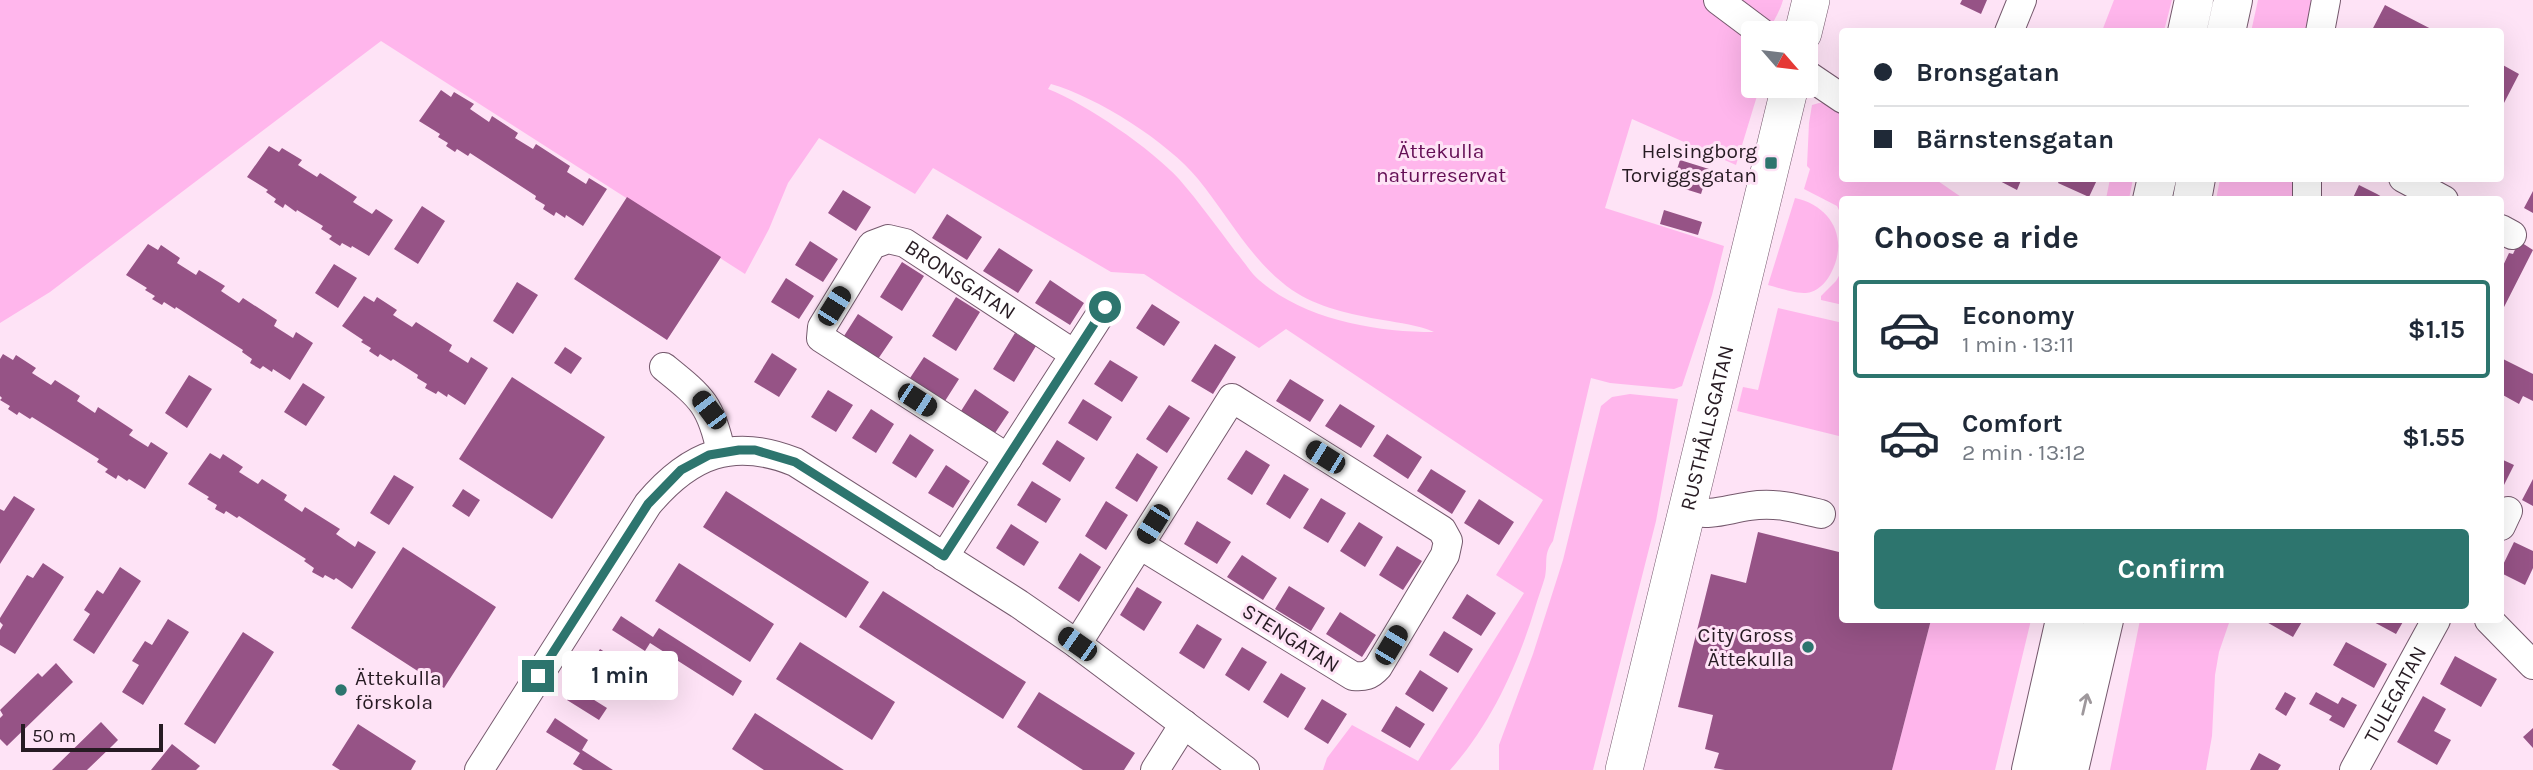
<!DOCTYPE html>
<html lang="en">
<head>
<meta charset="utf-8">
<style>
	:root { --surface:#fff; --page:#f6f6f7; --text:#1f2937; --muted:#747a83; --line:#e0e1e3; --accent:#2d756e }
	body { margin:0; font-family:Karla,sans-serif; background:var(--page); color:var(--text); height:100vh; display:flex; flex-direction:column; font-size:26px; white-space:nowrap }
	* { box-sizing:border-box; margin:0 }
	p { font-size:23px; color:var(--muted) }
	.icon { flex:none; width:38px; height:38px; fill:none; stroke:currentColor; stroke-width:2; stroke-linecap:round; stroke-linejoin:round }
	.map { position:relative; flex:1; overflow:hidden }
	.drawer { position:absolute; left:1839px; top:196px; width:665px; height:427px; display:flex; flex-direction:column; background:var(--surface); border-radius:7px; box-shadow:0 7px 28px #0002 }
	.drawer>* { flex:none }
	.hud { position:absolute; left:1839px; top:28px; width:665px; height:154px; border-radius:7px; box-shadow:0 7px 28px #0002; display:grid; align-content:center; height:154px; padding:0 35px; background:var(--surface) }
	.needle { width:46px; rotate:118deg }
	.buttons { position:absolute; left:1741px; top:21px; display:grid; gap:14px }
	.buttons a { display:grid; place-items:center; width:77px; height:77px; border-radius:7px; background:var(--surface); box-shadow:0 7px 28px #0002; font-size:35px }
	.scale { position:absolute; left:21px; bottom:18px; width:142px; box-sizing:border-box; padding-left:7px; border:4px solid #271b23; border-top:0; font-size:19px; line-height:24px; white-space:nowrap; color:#271b23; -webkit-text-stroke:5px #fee3f6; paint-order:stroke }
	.end { position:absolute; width:32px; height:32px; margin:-16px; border:9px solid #2d756e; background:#fff; box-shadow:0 0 0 4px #fff }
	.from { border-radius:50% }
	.bubble { position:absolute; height:49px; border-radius:7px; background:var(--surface); box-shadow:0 7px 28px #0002; font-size:23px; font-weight:700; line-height:49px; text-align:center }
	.car { position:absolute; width:21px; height:42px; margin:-21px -10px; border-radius:9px; box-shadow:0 0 5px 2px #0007; background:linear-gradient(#222 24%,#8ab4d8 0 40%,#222 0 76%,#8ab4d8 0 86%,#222 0) }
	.hud b { display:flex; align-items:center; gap:24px; height:66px; font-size:26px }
	.hud b+b { border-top:2px solid var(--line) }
	.hud i { width:18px; height:18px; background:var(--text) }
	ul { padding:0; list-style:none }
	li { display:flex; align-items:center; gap:21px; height:98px; margin:0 14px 10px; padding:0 21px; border:4px solid transparent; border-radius:7px }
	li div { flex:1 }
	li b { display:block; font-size:26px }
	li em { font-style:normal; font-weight:700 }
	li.selected { border-color:var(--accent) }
	li>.icon { width:63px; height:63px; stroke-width:1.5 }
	h2 { padding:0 35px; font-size:32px; line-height:84px }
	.primary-button { display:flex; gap:14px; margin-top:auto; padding:14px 35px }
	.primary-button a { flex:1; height:80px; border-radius:7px; background:var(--accent); color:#fff; font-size:28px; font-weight:700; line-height:80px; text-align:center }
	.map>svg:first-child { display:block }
	.green { fill:#ffb6ec; fill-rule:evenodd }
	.building { fill:#965386 }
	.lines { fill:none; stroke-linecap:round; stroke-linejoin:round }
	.minor-casing { stroke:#75596d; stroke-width:30 }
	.major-casing { stroke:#75596d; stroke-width:38 }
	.highway-casing { stroke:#75596d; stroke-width:40 }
	.minor { stroke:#fff; stroke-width:28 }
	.major { stroke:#fff; stroke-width:37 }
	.highway { stroke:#fff; stroke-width:38 }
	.oneway { stroke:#9e989c }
	.route { stroke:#2d756e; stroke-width:9 }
	.poi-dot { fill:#2d756e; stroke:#fee3f6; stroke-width:2.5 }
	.labels { text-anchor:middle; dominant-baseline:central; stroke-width:6; stroke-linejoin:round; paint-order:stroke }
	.park-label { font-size:21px; fill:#640e55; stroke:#fee3f6 }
	.poi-label { font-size:21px; fill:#271b23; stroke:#fee3f6; text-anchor:end }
	.street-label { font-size:21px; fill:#271b23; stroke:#fee3f6 }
</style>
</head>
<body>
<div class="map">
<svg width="2533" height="770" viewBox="0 0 2533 770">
	<rect width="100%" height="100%" fill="#fee3f6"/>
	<path class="green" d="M 0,0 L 1783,0 C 1779,14 1773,21 1768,33 L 1754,33 L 1754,86 L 1760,86 L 1736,165 L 1632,119 L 1605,208 L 1724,246 L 1712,295 L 1682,386 L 1674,389 L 1610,383 L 1591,378 L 1553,541 C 1543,555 1548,562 1545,577 C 1542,587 1538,598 1535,608 C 1518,665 1490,726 1450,770 L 1323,770 L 1327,758 L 1352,725 L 1418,761 L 1524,593 L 1496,575 L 1543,500 L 1286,329 L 1259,348 L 1144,274 L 1111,272 L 933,168 L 915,194 L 819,138 L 788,183 L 769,229 L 745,274 L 381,41 L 50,292 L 0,323 ZM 1051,84 C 1097,97 1168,142 1198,179 C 1229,217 1251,261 1292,290 C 1317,307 1352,315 1383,320 C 1400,323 1418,325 1434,332 C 1376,332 1305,320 1259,280 C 1250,272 1243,260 1235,251 C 1217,227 1199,202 1179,179 C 1153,150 1085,103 1048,89 Z
		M 2114,0 L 2172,0 L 2164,31 L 2102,31 Z
		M 2258,0 L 2314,0 L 2307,31 L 2251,32 Z
		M 1819,103 L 1827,103 L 1843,113 L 1843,178 L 1935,179 L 1964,199 L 1843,200 L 1843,218 L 1837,206 L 1804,189 L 1810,169 L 1807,166 L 1809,123 L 1812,105 Z
		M 2110,179 L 2133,179 L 2129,199 L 2106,199 Z
		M 2220,179 L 2294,179 L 2294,199 L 2216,200 Z
		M 1795,198 C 1832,206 1849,239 1831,273 C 1827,281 1820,289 1811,292 C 1800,296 1780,288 1768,285 Z
		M 1843,269 L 1843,305 L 1821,300 L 1821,296 L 1836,281 Z
		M 1778,308 L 1843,323 L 1843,437 L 1737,411 L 1743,387 L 1758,390 Z
		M 1630,394 L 1678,399 L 1656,521 L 1593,770 L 1499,770 L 1499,745 L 1533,654 L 1563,560 L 1601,406 L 1612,397 Z
		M 1931,620 L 2031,620 L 1995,770 L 1892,770 Z
		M 2140,620 L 2230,620 L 2219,652 L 2215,675 L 2212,736 L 2206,770 L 2110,770 Z"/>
	<path class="building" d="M 1962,0 L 1987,0 L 1981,14 L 1960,4 Z
		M 2385,5 L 2402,14 L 2437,32 L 2371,32 Z
		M 2501,64 L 2519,74 L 2504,103 L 2501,101 Z
		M 441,90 L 451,97 L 454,92 L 474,104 L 470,109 L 489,122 L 492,116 L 518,133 L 515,138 L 533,149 L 536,144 L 570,166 L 567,172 L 586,184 L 589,178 L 607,189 L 583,226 L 566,215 L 565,218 L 556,212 L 554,216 L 543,209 L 545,205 L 535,199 L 536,196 L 470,153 L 468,156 L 457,149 L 455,152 L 446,146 L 448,143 L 438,137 L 440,134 L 419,121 Z
		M 269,146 L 279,152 L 282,148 L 302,160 L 298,165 L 317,177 L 320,173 L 357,197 L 353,202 L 372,214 L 376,209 L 393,220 L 369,256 L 352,246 L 351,248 L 342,243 L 340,246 L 329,239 L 332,236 L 321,229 L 323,226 L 297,210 L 296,212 L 285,204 L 283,208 L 274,202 L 276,199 L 266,192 L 268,190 L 247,177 Z
		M 1680,160 L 1709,169 L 1701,194 L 1672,185 Z
		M 1994,178 L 2022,178 L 2017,190 Z
		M 2060,178 L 2095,178 L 2097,180 L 2089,197 L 2058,183 Z
		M 2359,185 L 2377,194 L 2387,200 L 2352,200 Z
		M 843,190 L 871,207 L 856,231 L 828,213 Z
		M 2533,191 L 2533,213 L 2524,208 Z
		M 627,197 L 721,257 L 667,340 L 574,279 Z
		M 422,206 L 445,221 L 418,264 L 394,249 Z
		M 1664,210 L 1702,222 L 1698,235 L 1660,224 Z
		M 947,214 L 982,237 L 967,260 L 932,238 Z
		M 810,241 L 838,259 L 823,282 L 795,265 Z
		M 2519,241 L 2533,250 L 2501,313 L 2501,270 L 2509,253 L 2513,254 Z
		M 148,244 L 158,250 L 161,245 L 180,258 L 177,263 L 196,275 L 199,270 L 225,286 L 221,291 L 239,303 L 243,298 L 277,320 L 274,326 L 293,338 L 296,332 L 313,343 L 290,380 L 273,369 L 272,372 L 263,366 L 260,369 L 250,363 L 252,359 L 242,352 L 243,350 L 176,307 L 175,309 L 164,302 L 162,305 L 152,299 L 155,296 L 145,290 L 147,288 L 126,275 Z
		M 999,248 L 1033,270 L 1018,293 L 983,271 Z
		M 902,262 L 924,276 L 902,311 L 880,297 Z
		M 334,264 L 357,278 L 338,308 L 315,293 Z
		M 786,278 L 814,296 L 799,319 L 771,302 Z
		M 1050,280 L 1084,303 L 1070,325 L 1035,303 Z
		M 517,282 L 538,295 L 513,334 L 493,321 Z
		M 364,296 L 374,302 L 377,297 L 397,310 L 393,315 L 412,327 L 416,322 L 452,345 L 449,351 L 468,363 L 471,357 L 488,368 L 465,405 L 448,394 L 447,397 L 438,391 L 436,394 L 425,388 L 427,384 L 417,378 L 418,375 L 393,359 L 391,361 L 380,354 L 378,357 L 369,351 L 371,348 L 361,342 L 363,340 L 342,326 Z
		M 956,297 L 980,312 L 956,351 L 932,336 Z
		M 1152,304 L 1180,322 L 1164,346 L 1136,328 Z
		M 858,314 L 893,337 L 878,359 L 844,336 Z
		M 1015,333 L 1036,346 L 1014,382 L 993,369 Z
		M 1215,344 L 1236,357 L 1213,394 L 1191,381 Z
		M 565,347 L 582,358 L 571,374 L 554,363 Z
		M 772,353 L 797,369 L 779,397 L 754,382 Z
		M 3,354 L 13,360 L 16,355 L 36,368 L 32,373 L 51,385 L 55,380 L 80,396 L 77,401 L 95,413 L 98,407 L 133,430 L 129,435 L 148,447 L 151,442 L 168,453 L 145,489 L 129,479 L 127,481 L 118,475 L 116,479 L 105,472 L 108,469 L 97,462 L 99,459 L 32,417 L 30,419 L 19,412 L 17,415 L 8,409 L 10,406 L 0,400 L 2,398 L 0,396 L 0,359 Z
		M 924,357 L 959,379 L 945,401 L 910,378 Z
		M 2501,358 L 2533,374 L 2533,401 L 2523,396 L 2519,404 L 2501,394 Z
		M 1110,360 L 1138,377 L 1122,402 L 1094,384 Z
		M 189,375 L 212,389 L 187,428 L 165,413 Z
		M 512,377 L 605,437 L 552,519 L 459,459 Z
		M 1290,379 L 1324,400 L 1310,422 L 1276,401 Z
		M 303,383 L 325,397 L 306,426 L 284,412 Z
		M 975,389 L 1009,412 L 995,433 L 961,411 Z
		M 828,390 L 853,405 L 836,432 L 811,417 Z
		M 1083,399 L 1112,417 L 1097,441 L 1068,423 Z
		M 1340,404 L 1375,426 L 1361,448 L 1325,426 Z
		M 1169,405 L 1190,418 L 1167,453 L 1146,439 Z
		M 871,409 L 894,424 L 876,453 L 852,438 Z
		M 910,434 L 934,450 L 916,478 L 892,463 Z
		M 1387,434 L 1422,457 L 1408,479 L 1373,456 Z
		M 1057,440 L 1085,458 L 1070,482 L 1042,464 Z
		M 1246,450 L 1270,465 L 1252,495 L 1227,479 Z
		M 210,453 L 220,459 L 223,454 L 243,467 L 239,472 L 258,484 L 262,479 L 287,495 L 284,500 L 302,512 L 305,507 L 340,529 L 336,534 L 355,547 L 358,541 L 376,552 L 352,589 L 336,578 L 334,580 L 325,575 L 323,578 L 312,572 L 314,568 L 304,561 L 306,559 L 239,516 L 237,518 L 226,511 L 224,514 L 215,509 L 217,505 L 207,499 L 209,497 L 188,484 Z
		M 1137,453 L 1158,467 L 1137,502 L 1115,488 Z
		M 2501,459 L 2514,465 L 2501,491 Z
		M 946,465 L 970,481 L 953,508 L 928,493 Z
		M 1431,469 L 1466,491 L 1452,514 L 1417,491 Z
		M 1284,474 L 1309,489 L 1290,519 L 1266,504 Z
		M 394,475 L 414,487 L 389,525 L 370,513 Z
		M 2533,479 L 2533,506 L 2522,500 Z
		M 1032,481 L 1061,499 L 1046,523 L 1017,505 Z
		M 463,489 L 480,500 L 469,517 L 452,506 Z
		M 726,491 L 869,582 L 846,618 L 703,527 Z
		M 14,496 L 35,509 L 0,564 L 0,509 L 4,511 Z
		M 1321,498 L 1346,513 L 1328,543 L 1303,528 Z
		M 1479,499 L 1514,522 L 1499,545 L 1464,523 Z
		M 1106,501 L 1128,515 L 1106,550 L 1085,536 Z
		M 1197,521 L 1231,542 L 1217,564 L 1184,544 Z
		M 1359,522 L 1383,537 L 1365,567 L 1340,551 Z
		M 1011,524 L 1039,542 L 1024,566 L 996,548 Z
		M 1758,532 L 1843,553 L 1843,620 L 1931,620 L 1892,770 L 1725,770 L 1714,768 L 1719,753 L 1705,749 L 1713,715 L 1678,707 L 1711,574 L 1746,583 Z
		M 2514,542 L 2533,551 L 2533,568 L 2525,585 L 2501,573 L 2501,569 Z
		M 1397,546 L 1422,561 L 1403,590 L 1379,575 Z
		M 403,547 L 496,607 L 444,688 L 351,628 Z
		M 1080,553 L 1101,567 L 1079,602 L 1058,588 Z
		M 1242,555 L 1277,578 L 1263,600 L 1227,577 Z
		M 43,563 L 64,577 L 15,654 L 0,645 L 0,630 L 3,625 L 0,622 L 0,618 L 27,575 L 33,578 Z
		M 679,563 L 774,624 L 750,662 L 655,601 Z
		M 120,567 L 141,581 L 94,654 L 73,640 L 90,614 L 84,610 L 97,590 L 103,594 Z
		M 1289,586 L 1325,608 L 1311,631 L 1275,609 Z
		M 1137,587 L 1162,602 L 1144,631 L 1120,615 Z
		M 883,591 L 1026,682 L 1003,719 L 859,627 Z
		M 1467,594 L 1496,613 L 1481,636 L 1452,618 Z
		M 1340,612 L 1376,635 L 1362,657 L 1326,634 Z
		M 621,616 L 653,637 L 659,628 L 742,681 L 733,696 L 650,643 L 645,651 L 612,630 Z
		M 168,619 L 189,632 L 143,705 L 122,692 L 139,665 L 132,661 L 145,641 L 152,645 Z
		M 2263,620 L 2303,620 L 2293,637 Z
		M 2370,620 L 2404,620 L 2396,634 Z
		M 1197,624 L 1222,639 L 1204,669 L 1179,653 Z
		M 1444,631 L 1473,649 L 1458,673 L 1429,655 Z
		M 243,632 L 274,652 L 215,744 L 184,724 Z
		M 800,642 L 895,702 L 872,740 L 776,679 Z
		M 2346,642 L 2387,664 L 2374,688 L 2333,665 Z
		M 1242,647 L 1267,662 L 1249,691 L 1225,675 Z
		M 600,649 L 632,669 L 624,682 L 592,662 Z
		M 2455,656 L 2497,679 L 2481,707 L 2440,684 Z
		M 56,663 L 73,682 L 7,746 L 0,739 L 0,718 L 3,715 L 0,710 L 38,673 L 42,677 Z
		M 1420,670 L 1448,688 L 1433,712 L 1405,694 Z
		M 1281,673 L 1306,688 L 1288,718 L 1263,702 Z
		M 575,688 L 607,708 L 599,720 L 567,700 Z
		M 1039,692 L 1135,753 L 1124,770 L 1083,770 L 1017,727 Z
		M 2285,692 L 2296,698 L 2286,716 L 2275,709 Z
		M 2316,692 L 2338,704 L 2342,697 L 2357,705 L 2344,728 L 2329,720 L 2332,716 L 2309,704 Z
		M 2423,696 L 2446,709 L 2434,731 L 2451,740 L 2437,765 L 2397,742 Z
		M 1322,699 L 1347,714 L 1328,744 L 1304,729 Z
		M 1396,706 L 1425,724 L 1410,748 L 1381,731 Z
		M 755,713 L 844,770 L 764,770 L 732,749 Z
		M 555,718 L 588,740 L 582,750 L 613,770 L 583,770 L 573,764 L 580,753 L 546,732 Z
		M 101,722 L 118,740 L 112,746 L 87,770 L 52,770 Z
		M 358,724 L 416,761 L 411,770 L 340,770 L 332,765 Z
		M 2533,728 L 2533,748 L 2523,737 Z
		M 172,744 L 200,766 L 196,770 L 151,770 Z
		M 2259,753 L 2281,765 L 2278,770 L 2250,770 Z"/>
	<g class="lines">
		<defs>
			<g id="minor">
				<path d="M 1718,0 L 1762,33"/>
				<path d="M 2009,32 L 2022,0"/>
				<path d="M 2320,32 L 2326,0"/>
				<path d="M 1806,74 L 1843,99"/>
				<path d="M 2403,178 L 2444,200"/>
				<path d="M 2307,200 L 2307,178"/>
				<path d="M 2501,229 L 2512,235"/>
				<path d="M 664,367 C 701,397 711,404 721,452"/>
				<path id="s1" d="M 1008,458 L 821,338 L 822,327 L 872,245 L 888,239 L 905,243 L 1074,354"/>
				<path d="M 1685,511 C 1714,516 1723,510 1750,506 C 1775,502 1797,508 1821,514"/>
				<path d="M 2501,526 L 2508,511"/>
				<path d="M 944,557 L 1105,307"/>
				<path d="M 2489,620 L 2533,665"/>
				<path d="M 1077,644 L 1232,398 L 1442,530 L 1448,541 L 1445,555 L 1378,667 C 1370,676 1364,677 1353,676 L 1140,545"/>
				<path d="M 479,770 L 648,504 C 690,454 733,437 795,462 L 1019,604 L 1077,644 L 1245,770"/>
				<path d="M 1155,770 L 1184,724"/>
				<path id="s2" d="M 2354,770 L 2436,620"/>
			</g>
			<g id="major">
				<path d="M 1803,33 L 1811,0"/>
				<path id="s3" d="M 1624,770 L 1790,86"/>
			</g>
			<path id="highway" d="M 2187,32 L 2194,0
				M 2226,32 L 2233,0
				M 2152,200 L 2157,178
				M 2192,200 L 2196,178
				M 2031,770 L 2065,620
				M 2069,770 L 2104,620"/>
		</defs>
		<use href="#minor" class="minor-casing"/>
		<use href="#major" class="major-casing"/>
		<use href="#highway" class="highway-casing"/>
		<use href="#minor" class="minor"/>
		<use href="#major" class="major"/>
		<use href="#highway" class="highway"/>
	</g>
	<defs><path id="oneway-shaft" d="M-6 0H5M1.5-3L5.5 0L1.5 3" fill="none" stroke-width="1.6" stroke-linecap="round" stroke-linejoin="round" transform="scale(1.75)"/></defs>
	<use class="oneway" href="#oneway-shaft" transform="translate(2085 704) rotate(-77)"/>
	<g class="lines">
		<path class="route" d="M 538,676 L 648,504 L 681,470 L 709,455 L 739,450 L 755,450 L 795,462 L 944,556 L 1105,307"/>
	</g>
	<g class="poi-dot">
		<rect x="1764" y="156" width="14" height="14" rx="3.5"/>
		<circle cx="1808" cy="647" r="7"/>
		<circle cx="341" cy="690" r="7"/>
	</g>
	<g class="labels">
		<g class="park-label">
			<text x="1441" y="151">Ättekulla<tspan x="1441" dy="24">naturreservat</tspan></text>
		</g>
		<g class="poi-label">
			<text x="1757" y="151">Helsingborg<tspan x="1757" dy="24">Torviggsgatan</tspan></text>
			<text x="1794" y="635">City Gross<tspan x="1794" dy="24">Ättekulla</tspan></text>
			<text x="355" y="678" text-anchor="start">Ättekulla<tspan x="355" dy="24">förskola</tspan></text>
		</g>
		<g class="street-label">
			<text stroke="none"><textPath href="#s1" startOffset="430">BRONSGATAN</textPath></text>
			<text stroke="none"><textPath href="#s3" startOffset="352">RUSTHÅLLSGATAN</textPath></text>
			<text transform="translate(1291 638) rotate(32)">STENGATAN</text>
			<text stroke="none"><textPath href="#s2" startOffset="86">TULEGATAN</textPath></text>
		</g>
	</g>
</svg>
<div class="buttons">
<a><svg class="needle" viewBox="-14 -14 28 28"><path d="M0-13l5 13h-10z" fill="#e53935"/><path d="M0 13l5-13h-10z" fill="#747a83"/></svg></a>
</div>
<div class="scale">50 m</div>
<i class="end from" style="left:1105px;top:307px"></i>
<i class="end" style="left:538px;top:676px"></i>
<div class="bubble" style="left:562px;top:651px;width:116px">1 min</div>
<i class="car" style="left:834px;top:306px;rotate:32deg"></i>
<i class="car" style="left:917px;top:400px;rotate:123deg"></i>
<i class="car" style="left:709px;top:410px;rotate:323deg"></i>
<i class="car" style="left:1325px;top:457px;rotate:302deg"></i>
<i class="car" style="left:1153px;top:524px;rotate:212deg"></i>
<i class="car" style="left:1077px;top:644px;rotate:305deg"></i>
<i class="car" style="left:1391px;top:645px;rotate:31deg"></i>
<div class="hud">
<b><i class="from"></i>Bronsgatan</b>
<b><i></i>Bärnstensgatan</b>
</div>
<section class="drawer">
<h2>Choose a ride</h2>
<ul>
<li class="selected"><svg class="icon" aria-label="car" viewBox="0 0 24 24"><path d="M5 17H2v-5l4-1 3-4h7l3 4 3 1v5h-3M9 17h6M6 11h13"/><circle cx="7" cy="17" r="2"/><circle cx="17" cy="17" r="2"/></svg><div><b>Economy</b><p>1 min · 13:11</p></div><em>$1.15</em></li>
<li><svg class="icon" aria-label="car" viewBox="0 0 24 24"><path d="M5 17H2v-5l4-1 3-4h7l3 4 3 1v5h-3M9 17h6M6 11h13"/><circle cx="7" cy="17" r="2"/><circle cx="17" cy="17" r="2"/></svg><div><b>Comfort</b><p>2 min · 13:12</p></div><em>$1.55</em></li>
</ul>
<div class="primary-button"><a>Confirm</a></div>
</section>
</div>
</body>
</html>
